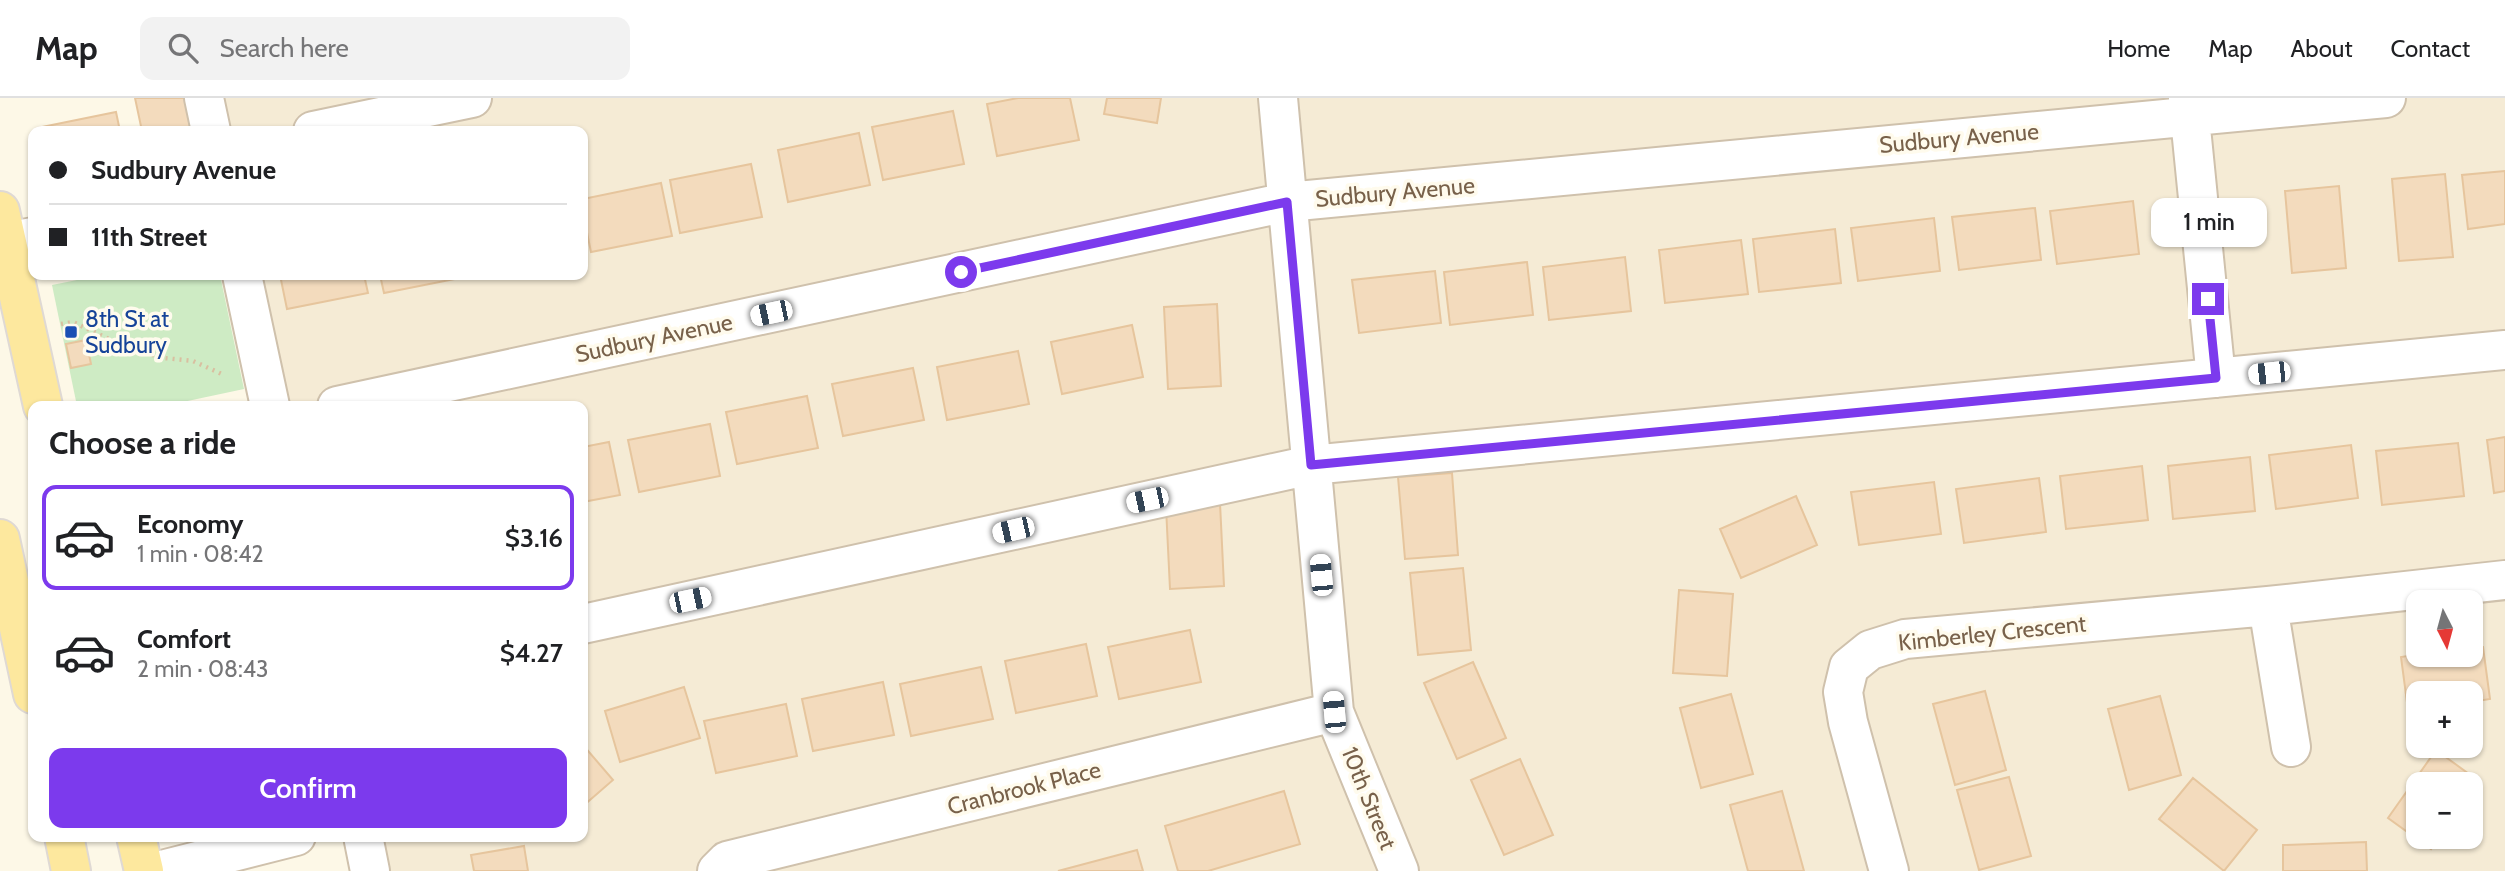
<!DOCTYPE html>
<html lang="en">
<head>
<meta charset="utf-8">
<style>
	:root { --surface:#fff; --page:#f2f2f2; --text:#202124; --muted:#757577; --line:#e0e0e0; --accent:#7c3aed }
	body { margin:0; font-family:Cabin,sans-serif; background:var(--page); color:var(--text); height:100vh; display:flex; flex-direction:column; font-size:26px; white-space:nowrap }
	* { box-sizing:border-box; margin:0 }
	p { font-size:23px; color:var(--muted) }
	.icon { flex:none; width:38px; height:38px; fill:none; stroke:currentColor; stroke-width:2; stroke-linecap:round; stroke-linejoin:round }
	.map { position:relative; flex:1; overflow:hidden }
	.side { position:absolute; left:28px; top:303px; width:560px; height:441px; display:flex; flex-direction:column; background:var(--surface); border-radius:14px; box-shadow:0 2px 5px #0004 }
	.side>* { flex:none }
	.top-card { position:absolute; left:28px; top:28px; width:560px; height:154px; border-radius:14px; box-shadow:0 2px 5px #0004; display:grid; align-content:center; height:154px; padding:0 21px; background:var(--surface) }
	.needle { width:46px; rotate:174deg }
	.fabs { position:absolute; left:2406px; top:492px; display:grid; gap:14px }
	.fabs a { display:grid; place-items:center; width:77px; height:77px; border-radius:14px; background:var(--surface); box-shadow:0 2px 5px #0004; font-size:35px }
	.end { position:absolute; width:32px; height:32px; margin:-16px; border:9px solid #7c3aed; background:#fff; box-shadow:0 0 0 4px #fff }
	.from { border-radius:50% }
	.bubble { position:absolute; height:49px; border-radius:14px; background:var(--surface); box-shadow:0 2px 5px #0004; font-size:23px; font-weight:600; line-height:49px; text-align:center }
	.car { position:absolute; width:21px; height:42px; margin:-21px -10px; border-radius:9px; box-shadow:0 0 5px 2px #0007; background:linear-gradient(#fff 24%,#345 0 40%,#fff 0 76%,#345 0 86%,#fff 0) }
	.top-card b { display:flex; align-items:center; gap:24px; height:66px; font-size:26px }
	.top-card b+b { border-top:2px solid var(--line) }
	.top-card i { width:18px; height:18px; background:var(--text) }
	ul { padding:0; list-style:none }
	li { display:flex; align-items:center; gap:21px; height:105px; margin:0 14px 10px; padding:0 7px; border:4px solid transparent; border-radius:14px }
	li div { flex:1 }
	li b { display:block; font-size:26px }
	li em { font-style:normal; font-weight:600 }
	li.selected { border-color:var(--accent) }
	li>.icon { width:63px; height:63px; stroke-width:1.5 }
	h2 { padding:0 21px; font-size:32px; line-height:84px }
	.primary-button { display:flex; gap:14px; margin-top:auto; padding:14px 21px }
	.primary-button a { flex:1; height:80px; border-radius:14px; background:var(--accent); color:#fff; font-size:28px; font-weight:600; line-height:80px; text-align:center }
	header { display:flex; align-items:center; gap:42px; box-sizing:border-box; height:98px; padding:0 35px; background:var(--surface); border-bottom:2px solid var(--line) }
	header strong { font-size:33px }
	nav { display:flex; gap:38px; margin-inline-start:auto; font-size:24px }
	.search { width:490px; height:63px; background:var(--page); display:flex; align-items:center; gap:18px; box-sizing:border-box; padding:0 24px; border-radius:14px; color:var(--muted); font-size:26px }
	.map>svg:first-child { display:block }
	.residential { fill:#f5ebd5; fill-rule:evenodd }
	.green { fill:#ceebc4 }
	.building { fill:#f3dbbd; stroke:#e6c59d; stroke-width:2 }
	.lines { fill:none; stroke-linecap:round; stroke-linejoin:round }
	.minor-casing { stroke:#cfc1ac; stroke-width:42 }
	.major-casing { stroke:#dfd9d4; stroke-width:42 }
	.path { stroke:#d9bfa0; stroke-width:4.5; stroke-dasharray:2 5; stroke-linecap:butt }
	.minor { stroke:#fff; stroke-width:38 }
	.major { stroke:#fde89e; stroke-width:38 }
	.route { stroke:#7c3aed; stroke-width:9 }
	.transit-dot { fill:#1a4fb4; stroke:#fffbed; stroke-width:2.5 }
	.labels { text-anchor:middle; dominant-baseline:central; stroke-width:7; stroke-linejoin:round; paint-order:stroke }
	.street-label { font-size:23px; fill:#78614a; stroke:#fffbed }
	.transit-label { font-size:23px; fill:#164399; stroke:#fffbed; text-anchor:start }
</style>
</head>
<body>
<header>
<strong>Map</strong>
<div class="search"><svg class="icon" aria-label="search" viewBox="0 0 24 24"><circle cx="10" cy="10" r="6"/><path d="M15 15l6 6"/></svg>Search here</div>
<nav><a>Home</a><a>Map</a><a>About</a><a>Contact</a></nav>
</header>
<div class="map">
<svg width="2505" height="773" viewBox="0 0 2505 773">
	<rect width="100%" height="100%" fill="#fdf8e7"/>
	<path class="residential" d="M 201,0 L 2505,0 L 2505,773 L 375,773 L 367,739 L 583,738 L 583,308 L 262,308 L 241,177 L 583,177 L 583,33 L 209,33 ZM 2418,504 L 2471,504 L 2471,556 L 2418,556 ZM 2418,595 L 2471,595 L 2471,648 L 2418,648 ZM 2418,686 L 2471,686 L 2471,738 L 2418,738 Z"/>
	<path class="green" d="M 102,177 L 220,177 L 244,291 L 164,308 L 77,308 L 52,187 Z"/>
	<path class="building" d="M 135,0 L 188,0 L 195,33 L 142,33 Z
		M 1018,0 L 1070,0 L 1079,42 L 997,58 L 987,6 Z
		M 1107,0 L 1161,0 L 1157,25 L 1104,16 Z
		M 953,13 L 964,66 L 883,82 L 872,29 Z
		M 116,14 L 120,33 L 38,33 L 37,30 Z
		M 859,35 L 870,87 L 788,104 L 778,52 Z
		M 751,66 L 762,119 L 680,135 L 670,82 Z
		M 2505,73 L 2505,126 L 2468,131 L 2462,77 Z
		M 2445,76 L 2453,159 L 2399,163 L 2392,81 Z
		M 661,85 L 672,138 L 591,154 L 583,115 L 583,101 Z
		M 2339,88 L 2346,170 L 2292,175 L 2285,93 Z
		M 2133,103 L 2139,156 L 2057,166 L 2050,113 Z
		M 2035,110 L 2041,162 L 1959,172 L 1952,119 Z
		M 1934,120 L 1940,173 L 1858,183 L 1851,130 Z
		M 1835,131 L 1841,185 L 1759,194 L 1753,141 Z
		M 1741,142 L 1748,196 L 1665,205 L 1659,152 Z
		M 1625,159 L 1631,213 L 1549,222 L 1543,169 Z
		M 1527,164 L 1533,217 L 1450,227 L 1444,174 Z
		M 1435,173 L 1441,225 L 1359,235 L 1352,182 Z
		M 280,177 L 364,177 L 368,195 L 287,211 Z
		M 380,177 L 465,177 L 465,179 L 384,195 Z
		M 1217,206 L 1221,288 L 1168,291 L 1164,209 Z
		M 1132,227 L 1143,279 L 1062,296 L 1051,244 Z
		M 86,242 L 91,266 L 71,270 L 66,246 Z
		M 1018,253 L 1029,306 L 947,322 L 937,269 Z
		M 913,270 L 924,322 L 843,338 L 832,286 Z
		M 807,298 L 818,350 L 737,366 L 726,314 Z
		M 710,326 L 720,378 L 639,394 L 628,342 Z
		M 2505,339 L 2505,393 L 2494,395 L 2487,342 Z
		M 609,344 L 620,397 L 583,404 L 583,349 Z
		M 2458,345 L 2464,398 L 2382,407 L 2376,353 Z
		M 2351,347 L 2358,400 L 2276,411 L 2269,357 Z
		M 2250,359 L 2255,413 L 2173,421 L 2168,368 Z
		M 2142,368 L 2148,422 L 2066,431 L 2060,378 Z
		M 1452,375 L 1458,457 L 1405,461 L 1398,379 Z
		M 2039,380 L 2046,434 L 1964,445 L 1956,391 Z
		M 1934,384 L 1941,436 L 1859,447 L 1851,394 Z
		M 1796,398 L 1817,447 L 1741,480 L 1720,431 Z
		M 1220,405 L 1224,488 L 1170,491 L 1166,409 Z
		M 1463,470 L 1471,552 L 1418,557 L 1410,475 Z
		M 1679,492 L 1733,496 L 1727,578 L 1673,575 Z
		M 1190,532 L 1201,584 L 1119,601 L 1108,549 Z
		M 1086,546 L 1097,598 L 1016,615 L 1005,563 Z
		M 2483,549 L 2490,601 L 2471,604 L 2471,595 L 2418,595 L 2418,611 L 2408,612 L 2401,559 L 2421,556 L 2471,556 L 2471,550 Z
		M 1473,564 L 1506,640 L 1457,661 L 1424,585 Z
		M 981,569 L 993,621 L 911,638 L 900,586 Z
		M 883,584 L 894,637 L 813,653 L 802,601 Z
		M 684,589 L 700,640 L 620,664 L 605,613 Z
		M 1985,593 L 2006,672 L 1955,687 L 1933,606 Z
		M 1731,596 L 1753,676 L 1701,690 L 1680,610 Z
		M 2160,598 L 2181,677 L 2129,692 L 2108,611 Z
		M 786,606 L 797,658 L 716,675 L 704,623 Z
		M 583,647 L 613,682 L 583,708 Z
		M 2436,652 L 2480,684 L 2471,696 L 2471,686 L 2418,686 L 2418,738 L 2440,738 L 2431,751 L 2388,720 Z
		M 1520,661 L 1553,737 L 1504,757 L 1471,682 Z
		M 2009,679 L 2031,758 L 1979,772 L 1957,692 Z
		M 2193,680 L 2257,732 L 2224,773 L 2159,721 Z
		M 1284,693 L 1300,746 L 1208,773 L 1178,773 L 1165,728 Z
		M 1782,693 L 1804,773 L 1748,773 L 1730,707 Z
		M 2366,744 L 2367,773 L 2283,773 L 2283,747 Z
		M 524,748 L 528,773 L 474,773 L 471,757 Z
		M 1137,752 L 1143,773 L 1058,773 Z"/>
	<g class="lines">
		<defs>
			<path id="minor" d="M 204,0 L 211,33
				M 1278,0 L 1334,614 L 1399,773
				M 2188,0 L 2216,280
				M 313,33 L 472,0
				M 7,144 L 33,139
				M 242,177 L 270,308
				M 337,308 L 1287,104 L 2386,0
				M 2268,508 L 2291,649
				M 583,526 L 1311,367 L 2505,252
				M 363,738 L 370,773
				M 158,773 L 296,738
				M 717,773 L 727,763 L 1334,614
				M 1889,773 L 1848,624 L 1843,594 L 1849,569 L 1870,552 L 1905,541 L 2268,508 L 2505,482"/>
			<path id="major" d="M 0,113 L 43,308
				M 0,441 L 33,596
				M 64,738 L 71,773
				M 136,738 L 144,773"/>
		</defs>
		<use href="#minor" class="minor-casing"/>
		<use href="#major" class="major-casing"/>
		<path class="path" d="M 61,226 L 73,224 L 130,251 L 164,260 L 193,263 L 224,277"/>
		<use href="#minor" class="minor"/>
		<use href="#major" class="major"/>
	</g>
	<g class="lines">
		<path class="route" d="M 961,174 L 1287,104 L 1311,367 L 2216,280 L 2208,201"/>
	</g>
	<rect class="transit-dot" x="64" y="227" width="14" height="14" rx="3.5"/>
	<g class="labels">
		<g class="street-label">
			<text transform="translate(1959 40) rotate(-5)">Sudbury Avenue</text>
			<text transform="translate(1395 94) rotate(-5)">Sudbury Avenue</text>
			<text transform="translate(654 240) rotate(-12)">Sudbury Avenue</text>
			<text transform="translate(1992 535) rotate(-6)">Kimberley Crescent</text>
			<text transform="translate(1024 690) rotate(-14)">Cranbrook Place</text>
			<text transform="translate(1369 700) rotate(68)">10th Street</text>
		</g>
		<g class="transit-label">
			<text x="85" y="221">8th St at<tspan x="85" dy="26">Sudbury</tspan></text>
		</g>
	</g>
</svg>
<div class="fabs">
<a><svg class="needle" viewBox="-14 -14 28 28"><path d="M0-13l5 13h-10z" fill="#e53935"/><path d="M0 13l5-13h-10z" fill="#757577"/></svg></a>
<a>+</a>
<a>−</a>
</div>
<i class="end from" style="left:961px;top:174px"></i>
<i class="end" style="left:2208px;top:201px"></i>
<div class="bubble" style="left:2151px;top:100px;width:116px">1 min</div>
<i class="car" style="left:771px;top:215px;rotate:258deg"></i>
<i class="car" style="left:2269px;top:275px;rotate:264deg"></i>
<i class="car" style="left:1147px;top:402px;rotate:258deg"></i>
<i class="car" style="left:1013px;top:432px;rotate:257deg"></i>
<i class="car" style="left:1321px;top:477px;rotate:355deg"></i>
<i class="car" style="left:690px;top:502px;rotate:78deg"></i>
<i class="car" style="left:1334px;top:614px;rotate:355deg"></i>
<div class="top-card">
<b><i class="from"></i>Sudbury Avenue</b>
<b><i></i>11th Street</b>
</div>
<section class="side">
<h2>Choose a ride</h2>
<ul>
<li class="selected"><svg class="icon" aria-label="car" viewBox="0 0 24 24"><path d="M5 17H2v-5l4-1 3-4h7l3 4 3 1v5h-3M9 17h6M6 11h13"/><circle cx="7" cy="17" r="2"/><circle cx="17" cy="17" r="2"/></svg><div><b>Economy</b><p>1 min · 08:42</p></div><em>$3.16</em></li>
<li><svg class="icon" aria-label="car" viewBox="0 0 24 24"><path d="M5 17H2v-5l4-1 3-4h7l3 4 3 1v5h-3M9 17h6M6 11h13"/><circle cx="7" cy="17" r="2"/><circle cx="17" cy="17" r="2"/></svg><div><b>Comfort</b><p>2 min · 08:43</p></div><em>$4.27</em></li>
</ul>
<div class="primary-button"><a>Confirm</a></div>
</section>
</div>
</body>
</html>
